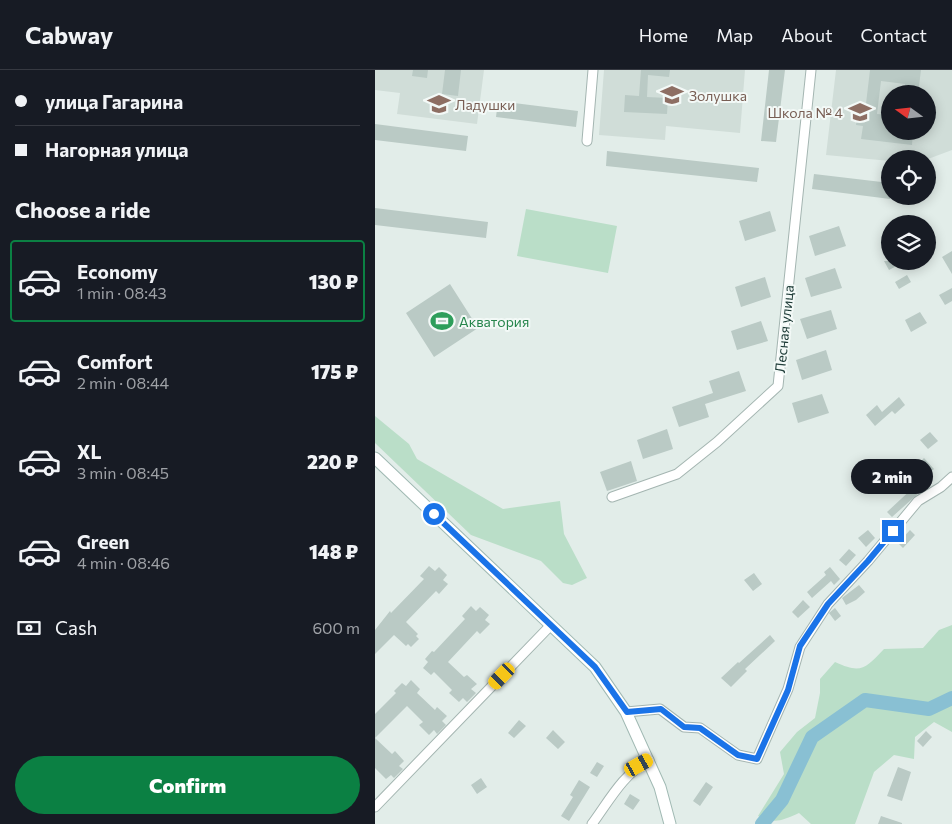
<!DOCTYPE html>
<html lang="en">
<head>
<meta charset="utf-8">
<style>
	:root { --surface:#171b24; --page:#242831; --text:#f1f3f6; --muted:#9ea1a6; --line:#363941; --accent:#0b8043 }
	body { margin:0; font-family:Commissioner,sans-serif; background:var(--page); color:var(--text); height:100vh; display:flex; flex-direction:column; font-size:19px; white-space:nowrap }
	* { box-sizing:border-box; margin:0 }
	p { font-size:16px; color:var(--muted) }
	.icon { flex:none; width:28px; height:28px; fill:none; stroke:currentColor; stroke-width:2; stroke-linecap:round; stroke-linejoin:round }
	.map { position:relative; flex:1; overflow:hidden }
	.details { display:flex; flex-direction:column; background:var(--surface); width:375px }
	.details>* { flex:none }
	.hud { display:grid; align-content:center; height:110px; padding:0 15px; background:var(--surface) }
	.needle { width:32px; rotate:285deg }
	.controls { position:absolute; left:506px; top:15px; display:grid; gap:10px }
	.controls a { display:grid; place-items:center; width:55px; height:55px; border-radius:50%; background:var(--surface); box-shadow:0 2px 12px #0003; font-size:25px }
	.end { position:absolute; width:22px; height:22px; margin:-11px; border:6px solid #1a73e8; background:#fff; box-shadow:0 0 0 2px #fff }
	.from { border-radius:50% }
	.bubble { position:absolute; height:35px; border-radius:18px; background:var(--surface); box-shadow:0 2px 12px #0003; font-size:16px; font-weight:800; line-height:35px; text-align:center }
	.car { position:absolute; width:15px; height:30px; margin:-15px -8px; border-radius:6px; box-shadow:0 0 4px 1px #0007; background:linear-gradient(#f5c518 24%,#345 0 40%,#f5c518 0 76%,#345 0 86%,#f5c518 0) }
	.hud b { display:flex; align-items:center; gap:18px; height:48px; font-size:19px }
	.hud b+b { border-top:1px solid var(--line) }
	.hud i { width:12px; height:12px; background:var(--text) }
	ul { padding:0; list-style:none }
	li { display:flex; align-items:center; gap:15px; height:82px; margin:0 10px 8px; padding:0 5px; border:2px solid transparent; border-radius:5px }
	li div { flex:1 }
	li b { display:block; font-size:19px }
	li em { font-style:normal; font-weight:800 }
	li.selected { border-color:var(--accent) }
	li>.icon { width:45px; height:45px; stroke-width:1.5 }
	h2 { padding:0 15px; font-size:22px; line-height:60px }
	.pay { display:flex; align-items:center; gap:12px; height:55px; padding:0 15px; font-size:19px }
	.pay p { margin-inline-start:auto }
	.button { display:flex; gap:10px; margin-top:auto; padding:10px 15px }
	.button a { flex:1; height:58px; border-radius:30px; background:var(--accent); color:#fff; font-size:20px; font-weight:800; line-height:58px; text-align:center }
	header { display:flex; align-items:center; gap:30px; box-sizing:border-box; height:70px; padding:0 25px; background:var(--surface); border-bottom:1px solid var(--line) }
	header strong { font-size:24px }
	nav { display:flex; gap:28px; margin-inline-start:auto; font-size:18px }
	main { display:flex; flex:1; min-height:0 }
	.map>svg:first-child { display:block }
	.built { fill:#d0ddd8; fill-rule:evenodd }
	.green { fill:#badec8 }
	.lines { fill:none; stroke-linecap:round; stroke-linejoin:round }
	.river { stroke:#89c0d3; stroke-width:14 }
	.building { fill:#bacac5 }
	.street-casing { stroke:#a4b5b1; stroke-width:11 }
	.secondary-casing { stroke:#a0b9b3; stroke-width:13 }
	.street { stroke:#fff; stroke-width:9 }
	.secondary { stroke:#fff; stroke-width:11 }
	.route { stroke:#1a73e8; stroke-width:6 }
	.labels { text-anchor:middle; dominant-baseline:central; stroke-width:4; stroke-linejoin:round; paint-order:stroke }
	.education-label { font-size:14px; fill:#785e54; stroke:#f3f9f7; text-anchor:start }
	.leisure-label { font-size:14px; fill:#27864d; stroke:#f3f9f7; text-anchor:start }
	.street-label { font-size:14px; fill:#213e3a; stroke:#f3f9f7 }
</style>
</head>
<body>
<header>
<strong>Cabway</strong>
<nav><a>Home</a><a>Map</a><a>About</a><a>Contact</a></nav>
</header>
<main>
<section class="details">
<div class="hud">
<b><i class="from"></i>улица Гагарина</b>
<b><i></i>Нагорная улица</b>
</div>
<h2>Choose a ride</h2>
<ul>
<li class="selected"><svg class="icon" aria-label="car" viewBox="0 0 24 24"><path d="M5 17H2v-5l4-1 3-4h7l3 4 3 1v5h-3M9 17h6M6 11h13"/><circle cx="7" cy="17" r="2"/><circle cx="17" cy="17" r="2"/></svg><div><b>Economy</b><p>1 min · 08:43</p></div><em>130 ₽</em></li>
<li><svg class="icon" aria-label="car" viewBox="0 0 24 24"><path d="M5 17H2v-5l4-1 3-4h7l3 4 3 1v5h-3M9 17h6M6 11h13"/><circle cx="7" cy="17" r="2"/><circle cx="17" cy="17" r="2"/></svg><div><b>Comfort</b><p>2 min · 08:44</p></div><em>175 ₽</em></li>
<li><svg class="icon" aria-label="car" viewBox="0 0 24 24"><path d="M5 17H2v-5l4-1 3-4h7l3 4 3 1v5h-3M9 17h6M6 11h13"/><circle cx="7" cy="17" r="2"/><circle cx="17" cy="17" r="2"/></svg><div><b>XL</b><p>3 min · 08:45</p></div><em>220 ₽</em></li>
<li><svg class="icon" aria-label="car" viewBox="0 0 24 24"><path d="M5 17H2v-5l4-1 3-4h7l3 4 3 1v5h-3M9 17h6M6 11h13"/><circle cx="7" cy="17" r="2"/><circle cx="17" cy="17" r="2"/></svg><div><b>Green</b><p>4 min · 08:46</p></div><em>148 ₽</em></li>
</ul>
<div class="pay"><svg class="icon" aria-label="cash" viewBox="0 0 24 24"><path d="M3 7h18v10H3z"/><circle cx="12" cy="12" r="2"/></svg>Cash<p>600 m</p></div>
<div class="button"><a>Confirm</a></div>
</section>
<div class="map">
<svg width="577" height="754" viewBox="0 0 577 754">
	<rect width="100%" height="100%" fill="#e2ede9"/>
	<path class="built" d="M 0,0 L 109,0 L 102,54 L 22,44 L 25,23 L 0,20 Z
		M 229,0 L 370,0 L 365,63 L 291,56 L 290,70 L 224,65 Z
		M 461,0 L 577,0 L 577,80 L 553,89 L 515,89 L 515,91 L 451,85 ZM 515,24 L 552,24 L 552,61 L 515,61 Z"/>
	<path class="green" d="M 151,139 L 242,156 L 233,203 L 142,186 Z
		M 0,346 L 34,374 L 42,389 L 128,439 L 185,431 L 189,464 L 212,508 L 197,515 L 188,513 L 166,491 L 96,465 L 0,373 Z
		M 577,555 L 577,662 L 559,652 L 540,667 L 539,689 L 519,685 L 499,702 L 480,754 L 436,754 L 424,743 C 406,751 400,754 383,746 L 409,704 L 405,682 L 422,662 L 440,648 L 445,623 L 445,609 L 460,592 C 486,604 490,599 509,579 L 548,578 L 564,560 Z"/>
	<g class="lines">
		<path class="river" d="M 387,754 L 407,730 L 437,667 L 490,630 L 554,639 L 577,628"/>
	</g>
	<path class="building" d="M 38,0 L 53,0 L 52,8 L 37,6 Z
		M 70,0 L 86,0 L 83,26 L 67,24 Z
		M 266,0 L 295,0 L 294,7 L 273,5 L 272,27 L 293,28 L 292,44 L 249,42 L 250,25 L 264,26 Z
		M 394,0 L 410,0 L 401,72 L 386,71 Z
		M 495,0 L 546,0 L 543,24 L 529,24 L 530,14 L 506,11 L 502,44 L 515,45 L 515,61 L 538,61 L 537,75 L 486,69 L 488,56 L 481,55 L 483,41 L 490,42 Z
		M 123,31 L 203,41 L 201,57 L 121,47 Z
		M 0,54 L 93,66 L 91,81 L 0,70 Z
		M 232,81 L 384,98 L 382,112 L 231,96 Z
		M 439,104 L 515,113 L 515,129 L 437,119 Z
		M 0,138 L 113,152 L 111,168 L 0,155 Z
		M 395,141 L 401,161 L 370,171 L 364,151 Z
		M 464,156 L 471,176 L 440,186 L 434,166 Z
		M 577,181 L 577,204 L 567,187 Z
		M 509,191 L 531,191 L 514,200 Z
		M 460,198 L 467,218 L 436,227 L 430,208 Z
		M 532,205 L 536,212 L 524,219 L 520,212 Z
		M 390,207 L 396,227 L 366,237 L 360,217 Z
		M 75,214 L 103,258 L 59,287 L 31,243 Z
		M 577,218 L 577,231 L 570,235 L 564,225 Z
		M 456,240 L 462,259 L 432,269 L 425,249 Z
		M 545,242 L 552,253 L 536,262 L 530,250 Z
		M 386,251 L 393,271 L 362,280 L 356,261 Z
		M 451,280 L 457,300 L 427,310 L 421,290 Z
		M 364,301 L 371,321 L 330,334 L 334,347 L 304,357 L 297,337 L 338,323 L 334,311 Z
		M 447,324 L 454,343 L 423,353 L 417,333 Z
		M 524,327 L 530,335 L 520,344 L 517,341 L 500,356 L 491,345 L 502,335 L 507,342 Z
		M 292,359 L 298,379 L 268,389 L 262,370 Z
		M 555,362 L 563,371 L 553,379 L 545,370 Z
		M 549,388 L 559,399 L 550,407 L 541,397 Z
		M 256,391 L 262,411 L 232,421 L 225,402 Z
		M 540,416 L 545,422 L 517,447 L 512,442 Z
		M 493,460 L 500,468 L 491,477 L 483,468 Z
		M 535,460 L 540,465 L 528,478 L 523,473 Z
		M 474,479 L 481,485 L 471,496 L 464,490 Z
		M 54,496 L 60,501 L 64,497 L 72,505 L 68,510 L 73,514 L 64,524 L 61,521 L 31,552 L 43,564 L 41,566 L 44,569 L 36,577 L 33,574 L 31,576 L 19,565 L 0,584 L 0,560 L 15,541 L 16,543 L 49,509 L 45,506 Z
		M 455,497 L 465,509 L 459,515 L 456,511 L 437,528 L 432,522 L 451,505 L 449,502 Z
		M 379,503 L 387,514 L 378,521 L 369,510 Z
		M 484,515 L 490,522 L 481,530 L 471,535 L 467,528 Z
		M 428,530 L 435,537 L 423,548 L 417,542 Z
		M 96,536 L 101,541 L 105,537 L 114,545 L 110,550 L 115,554 L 105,564 L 102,561 L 73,592 L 89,607 L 92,605 L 102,614 L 96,619 L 101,623 L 92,632 L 88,628 L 84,632 L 74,623 L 77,620 L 59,602 L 56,605 L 48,598 L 53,592 L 50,589 L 57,581 L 59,582 L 90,549 L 87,546 Z
		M 460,538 L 466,546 L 460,551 L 454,543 Z
		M 395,565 L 400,571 L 370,599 L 372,601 L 356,617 L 346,608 L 363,592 L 364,593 Z
		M 36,610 L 45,619 L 42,623 L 60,640 L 62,637 L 72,646 L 67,651 L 71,655 L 62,664 L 59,660 L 54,665 L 44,655 L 48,652 L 32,636 L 0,668 L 17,684 L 20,681 L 29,691 L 24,696 L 28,699 L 19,708 L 16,705 L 11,709 L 0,698 L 0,644 L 21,623 L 19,621 L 27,613 L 31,616 Z
		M 144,650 L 151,656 L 139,668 L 133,663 Z
		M 178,660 L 190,672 L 183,679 L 171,668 Z
		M 551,661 L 557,667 L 548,677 L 542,671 Z
		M 222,692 L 229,696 L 222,707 L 215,703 Z
		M 523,697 L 536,702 L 527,731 L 512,726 Z
		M 106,708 L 112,717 L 102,724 L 96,715 Z
		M 204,710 L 215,717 L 194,751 L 186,746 L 198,727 L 195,725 Z
		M 331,712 L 338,717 L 325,736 L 318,731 Z
		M 255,724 L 265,730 L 258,740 L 249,734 Z
		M 506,746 L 527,753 L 527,754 L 503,754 Z"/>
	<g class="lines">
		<defs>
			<path id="street" d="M 212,71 L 218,0
				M 237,427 L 302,404 L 342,372 L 403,316 L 436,0
				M 251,642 L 285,639 L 309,657 L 325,658 L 363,685 L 382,689 L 413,619 L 425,577 L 453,534 L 493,491 L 543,431 L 566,417 L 577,407
				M 0,737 L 176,555
				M 217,754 C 234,731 248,704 274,690"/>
			<path id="secondary" d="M 0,388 L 220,597 L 251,642 L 285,717 L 295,754"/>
		</defs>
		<use href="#street" class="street-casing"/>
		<use href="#secondary" class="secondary-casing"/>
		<use href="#street" class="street"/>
		<use href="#secondary" class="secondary"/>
	</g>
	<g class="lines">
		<path class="route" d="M 59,444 L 220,597 L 252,642 L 286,639 L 309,657 L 325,658 L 363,685 L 382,689 L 413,620 L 425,576 L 453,534 L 493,491 L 518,461"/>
	</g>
	<defs>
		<symbol id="school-bare" viewBox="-9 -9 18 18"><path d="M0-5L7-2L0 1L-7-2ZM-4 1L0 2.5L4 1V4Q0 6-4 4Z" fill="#8d6e63" stroke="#f3f9f7" stroke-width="2.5" paint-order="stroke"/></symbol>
		<symbol id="stadium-bare" viewBox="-9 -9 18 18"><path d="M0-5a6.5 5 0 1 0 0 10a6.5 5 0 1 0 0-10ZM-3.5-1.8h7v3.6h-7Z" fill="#2e9e5b" stroke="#f3f9f7" stroke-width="2.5" paint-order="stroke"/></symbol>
	</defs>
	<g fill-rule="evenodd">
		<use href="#school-bare" x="281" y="9" width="32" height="32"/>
		<use href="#school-bare" x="48" y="18" width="32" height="32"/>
		<use href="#school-bare" x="469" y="26" width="32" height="32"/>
		<use href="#stadium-bare" x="51" y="235" width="32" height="32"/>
	</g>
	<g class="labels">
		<g class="education-label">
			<text x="314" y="25">Золушка</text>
			<text x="80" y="34">Ладушки</text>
			<text x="468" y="42" text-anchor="end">Школа № 4</text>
		</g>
		<g class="leisure-label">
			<text x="84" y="251">Акватория</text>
		</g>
		<g class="street-label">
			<text transform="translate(409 259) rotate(-84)">Лесная улица</text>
		</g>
	</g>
</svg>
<div class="controls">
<a><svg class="needle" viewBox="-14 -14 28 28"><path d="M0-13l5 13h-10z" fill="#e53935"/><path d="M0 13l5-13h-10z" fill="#9ea1a6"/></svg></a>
<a><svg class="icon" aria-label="locate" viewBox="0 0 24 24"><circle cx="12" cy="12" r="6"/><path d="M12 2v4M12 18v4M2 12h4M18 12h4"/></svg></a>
<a><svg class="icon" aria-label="layers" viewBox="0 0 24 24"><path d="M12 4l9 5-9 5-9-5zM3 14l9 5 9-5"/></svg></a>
</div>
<i class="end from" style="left:59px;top:444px"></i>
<i class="end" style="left:518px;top:461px"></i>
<div class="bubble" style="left:476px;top:389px;width:82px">2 min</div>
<i class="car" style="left:127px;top:606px;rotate:224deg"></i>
<i class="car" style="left:264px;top:695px;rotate:61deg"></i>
</div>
</main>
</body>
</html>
